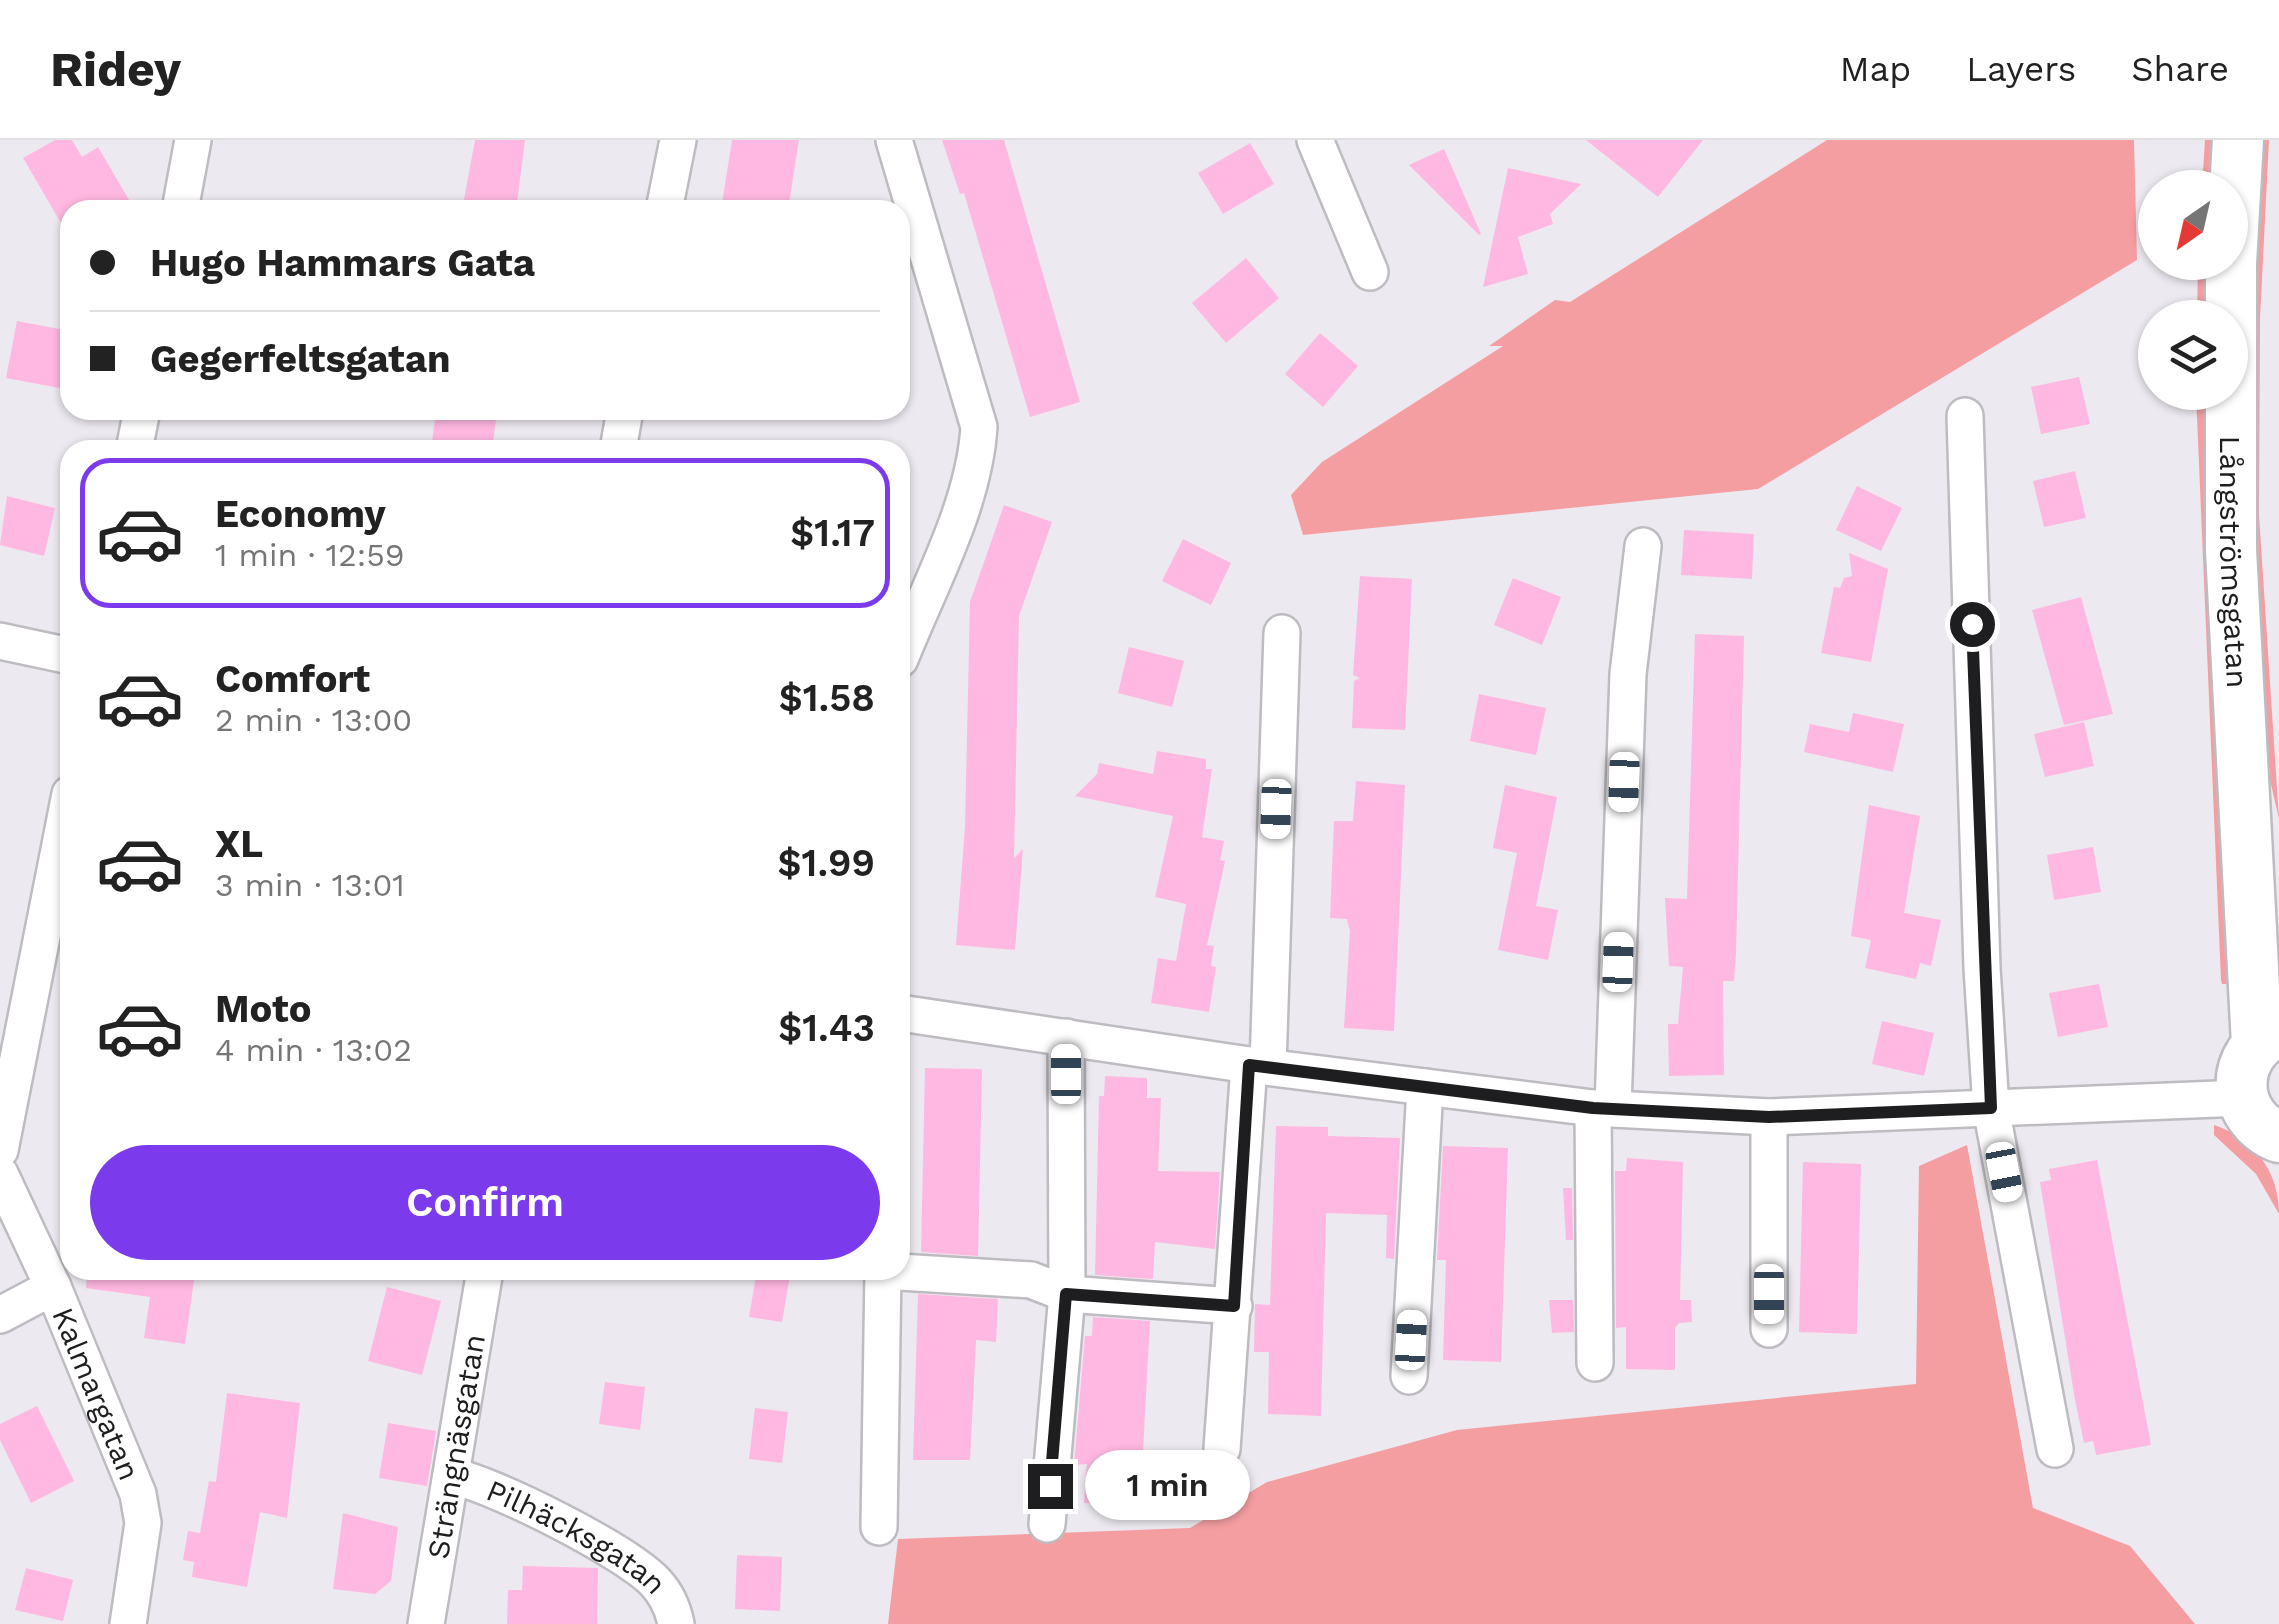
<!DOCTYPE html>
<html lang="en">
<head>
<meta charset="utf-8">
<style>
	:root { --surface:#fff; --page:#f2f2f2; --text:#222; --muted:#767676; --line:#e0e0e0; --accent:#7c3aed }
	body { margin:0; font-family:"Work Sans",sans-serif; background:var(--page); color:var(--text); height:100vh; display:flex; flex-direction:column; font-size:38px; white-space:nowrap }
	* { box-sizing:border-box; margin:0 }
	p { font-size:32px; color:var(--muted) }
	.icon { flex:none; width:55px; height:55px; fill:none; stroke:currentColor; stroke-width:2; stroke-linecap:round; stroke-linejoin:round }
	.map { position:relative; flex:1; overflow:hidden }
	.panel { position:absolute; left:60px; top:300px; width:850px; height:840px; display:flex; flex-direction:column; background:var(--surface); border-radius:30px; box-shadow:0 2px 8px #0004 }
	.panel>* { flex:none }
	.hud { position:absolute; left:60px; top:60px; width:850px; height:220px; border-radius:30px; box-shadow:0 2px 8px #0004; display:grid; align-content:center; height:220px; padding:0 30px; background:var(--surface) }
	.needle { width:65px; rotate:214deg }
	.tools { position:absolute; left:2138px; top:30px; display:grid; gap:20px }
	.tools a { display:grid; place-items:center; width:110px; height:110px; border-radius:50%; background:var(--surface); box-shadow:0 2px 8px #0004; font-size:50px }
	.end { position:absolute; width:45px; height:45px; margin:-22px; border:12px solid #1e1d1f; background:#fff; box-shadow:0 0 0 5px #fff }
	.from { border-radius:50% }
	.bubble { position:absolute; height:70px; border-radius:35px; background:var(--surface); box-shadow:0 2px 8px #0004; font-size:32px; font-weight:600; line-height:70px; text-align:center }
	.car { position:absolute; width:30px; height:60px; margin:-30px -15px; border-radius:12px; box-shadow:0 0 8px 2px #0007; background:linear-gradient(#fff 24%,#345 0 40%,#fff 0 76%,#345 0 86%,#fff 0) }
	.hud b { display:flex; align-items:center; gap:35px; height:95px; font-size:38px }
	.hud b+b { border-top:2px solid var(--line) }
	.hud i { width:25px; height:25px; background:var(--text) }
	ul { padding:18px 0 0; list-style:none }
	li { display:flex; align-items:center; gap:30px; height:150px; margin:0 20px 15px; padding:0 10px; border:5px solid transparent; border-radius:30px }
	li div { flex:1 }
	li b { display:block; font-size:38px }
	li em { font-style:normal; font-weight:600 }
	li.current { border-color:var(--accent) }
	li>.icon { width:90px; height:90px; stroke-width:1.5 }
	.button { display:flex; gap:20px; margin-top:auto; padding:20px 30px }
	.button a { flex:1; height:115px; border-radius:60px; background:var(--accent); color:#fff; font-size:40px; font-weight:600; line-height:115px; text-align:center }
	header { display:flex; align-items:center; gap:60px; box-sizing:border-box; height:140px; padding:0 50px; background:var(--surface); border-bottom:2px solid var(--line) }
	header strong { font-size:48px }
	nav { display:flex; gap:55px; margin-inline-start:auto; font-size:35px }
	.map>svg:first-child { display:block }
	.green { fill:#f59ea2 }
	.building { fill:#ffb8e1 }
	.lines { fill:none; stroke-linecap:round; stroke-linejoin:round }
	.street-casing { stroke:#bebbc1; stroke-width:40 }
	.secondary-casing { stroke:#bebbc1; stroke-width:55 }
	.street { stroke:#fff; stroke-width:35 }
	.secondary { stroke:#fff; stroke-width:50 }
	.route { stroke:#1e1d1f; stroke-width:12 }
	.labels { text-anchor:middle; dominant-baseline:central; stroke-width:9; stroke-linejoin:round; paint-order:stroke }
	.street-label { font-size:30px; fill:#1e1d1f; stroke:#ede9f0 }
</style>
</head>
<body>
<header>
<strong>Ridey</strong>
<nav><a>Map</a><a>Layers</a><a>Share</a></nav>
</header>
<div class="map">
<svg width="2279" height="1484" viewBox="0 0 2279 1484">
	<rect width="100%" height="100%" fill="#ede9f0"/>
	<path class="green" d="M 1827,0 L 2134,0 L 2137,120 L 1758,349 L 1303,395 L 1291,355 L 1322,322 L 1503,206 L 1489,206 L 1555,160 L 1570,162 Z
		M 2205,0 L 2216,0 L 2213,47 L 2202,48 Z
		M 2258,0 L 2269,0 L 2260,178 L 2259,375 L 2279,679 L 2267,627 L 2249,309 Z
		M 2198,123 L 2209,123 L 2209,177 L 2197,178 Z
		M 2196,253 L 2208,253 L 2238,844 L 2222,844 L 2221,840 Z
		M 2214,985 C 2255,999 2279,1032 2279,1074 L 2256,1034 L 2214,995 Z
		M 1967,1005 L 2033,1368 L 2130,1406 L 2195,1484 L 888,1484 L 898,1399 L 1190,1388 L 1267,1342 L 1457,1290 L 1916,1244 L 1919,1026 Z"/>
	<path class="building" d="M 55,0 L 72,0 L 82,17 L 98,7 L 135,70 L 70,70 L 70,78 L 61,83 L 23,18 Z
		M 475,0 L 525,0 L 516,70 L 462,70 Z
		M 732,0 L 799,0 L 788,70 L 721,70 Z
		M 942,0 L 1004,0 L 1080,262 L 1030,277 L 964,53 L 960,54 Z
		M 1586,0 L 1703,0 L 1658,57 Z
		M 1250,3 L 1274,44 L 1223,74 L 1198,33 Z
		M 1444,9 L 1481,94 L 1479,95 L 1409,25 Z
		M 1508,28 L 1581,44 L 1550,74 L 1553,84 L 1518,97 L 1528,134 L 1483,147 Z
		M 1246,118 L 1279,158 L 1226,203 L 1192,163 Z
		M 17,181 L 70,191 L 70,250 L 6,238 Z
		M 1320,193 L 1358,226 L 1323,267 L 1285,234 Z
		M 2079,237 L 2090,284 L 2041,294 L 2031,247 Z
		M 436,271 L 496,280 L 492,310 L 431,310 Z
		M 2075,331 L 2086,378 L 2044,387 L 2033,341 Z
		M 1857,346 L 1902,368 L 1881,411 L 1836,390 Z
		M 7,356 L 55,368 L 44,416 L 0,405 Z
		M 1004,365 L 1052,382 L 1019,476 L 1014,718 L 1023,709 L 1015,810 L 956,805 L 965,687 L 970,462 Z
		M 1684,390 L 1754,394 L 1752,439 L 1681,435 Z
		M 1183,399 L 1231,423 L 1211,465 L 1162,441 Z
		M 1849,413 L 1888,429 L 1871,522 L 1821,513 L 1834,447 L 1840,448 L 1844,438 L 1852,436 Z
		M 1360,436 L 1412,439 L 1405,590 L 1352,588 L 1354,541 L 1360,538 L 1353,535 Z
		M 1513,438 L 1561,457 L 1542,505 L 1494,485 Z
		M 2081,457 L 2113,574 L 2064,585 L 2032,470 Z
		M 1695,494 L 1744,496 L 1736,813 L 1734,841 L 1723,841 L 1724,935 L 1669,936 L 1668,884 L 1678,884 L 1683,827 L 1669,826 L 1665,758 L 1687,759 Z
		M 1129,507 L 1184,521 L 1172,567 L 1118,553 Z
		M 1479,554 L 1546,568 L 1536,615 L 1470,601 Z
		M 1853,573 L 1904,584 L 1893,632 L 1804,612 L 1810,584 L 1849,592 Z
		M 2084,582 L 2094,626 L 2045,637 L 2034,594 Z
		M 1157,611 L 1206,619 L 1206,629 L 1212,629 L 1202,697 L 1224,701 L 1220,720 L 1225,721 L 1207,805 L 1214,806 L 1211,826 L 1216,827 L 1209,872 L 1151,863 L 1158,818 L 1176,821 L 1186,764 L 1155,757 L 1173,676 L 1075,656 L 1097,634 L 1099,623 L 1153,634 Z
		M 1356,641 L 1405,645 L 1394,891 L 1344,888 L 1350,791 L 1347,779 L 1330,778 L 1334,681 L 1353,681 Z
		M 1505,645 L 1557,657 L 1536,766 L 1558,770 L 1548,820 L 1498,810 L 1517,713 L 1493,708 Z
		M 1869,665 L 1920,676 L 1904,773 L 1941,780 L 1931,826 L 1920,823 L 1916,839 L 1865,828 L 1871,800 L 1851,796 Z
		M 2093,707 L 2101,752 L 2054,760 L 2047,715 Z
		M 2099,844 L 2108,887 L 2058,897 L 2049,853 Z
		M 1882,881 L 1934,893 L 1924,936 L 1872,924 Z
		M 925,928 L 982,929 L 978,1116 L 921,1112 Z
		M 1105,936 L 1147,938 L 1147,958 L 1161,958 L 1158,1031 L 1220,1032 L 1215,1109 L 1155,1102 L 1153,1139 L 1095,1135 L 1099,956 L 1104,956 Z
		M 1276,986 L 1328,987 L 1328,996 L 1400,998 L 1394,1119 L 1386,1118 L 1387,1075 L 1326,1073 L 1321,1276 L 1268,1274 L 1269,1212 L 1254,1212 L 1255,1164 L 1270,1165 Z
		M 1443,1006 L 1508,1008 L 1501,1222 L 1443,1220 L 1446,1120 L 1437,1120 Z
		M 1627,1018 L 1683,1022 L 1680,1160 L 1691,1160 L 1692,1182 L 1679,1183 L 1675,1188 L 1675,1230 L 1626,1229 L 1626,1187 L 1616,1188 L 1615,1031 L 1626,1031 Z
		M 2097,1020 L 2151,1305 L 2096,1315 L 2093,1301 L 2084,1303 L 2075,1260 L 2040,1042 L 2051,1040 L 2049,1029 Z
		M 1803,1022 L 1861,1024 L 1857,1194 L 1799,1192 Z
		M 1563,1048 L 1572,1048 L 1573,1100 L 1566,1100 Z
		M 87,1130 L 176,1130 L 175,1138 L 194,1140 L 185,1204 L 144,1198 L 150,1157 L 86,1148 Z
		M 757,1130 L 790,1135 L 782,1182 L 749,1177 Z
		M 387,1147 L 441,1161 L 422,1235 L 368,1221 Z
		M 918,1154 L 998,1159 L 996,1202 L 976,1200 L 970,1320 L 913,1320 Z
		M 1549,1160 L 1573,1160 L 1574,1192 L 1552,1193 Z
		M 1093,1177 L 1150,1181 L 1141,1348 L 1134,1347 L 1133,1365 L 1084,1363 L 1087,1324 L 1074,1325 L 1085,1196 L 1092,1196 Z
		M 605,1242 L 645,1247 L 640,1290 L 599,1284 Z
		M 227,1253 L 300,1263 L 287,1378 L 260,1372 L 247,1447 L 192,1437 L 194,1422 L 183,1420 L 188,1391 L 200,1393 L 209,1341 L 216,1342 Z
		M 37,1266 L 74,1341 L 31,1363 L 0,1300 L 0,1284 Z
		M 755,1268 L 788,1272 L 782,1323 L 749,1319 Z
		M 388,1283 L 436,1291 L 427,1346 L 379,1338 Z
		M 343,1373 L 398,1387 L 391,1441 L 375,1454 L 333,1449 Z
		M 737,1415 L 782,1417 L 780,1471 L 735,1469 Z
		M 523,1426 L 598,1428 L 597,1484 L 507,1484 L 508,1450 L 522,1450 Z
		M 26,1428 L 73,1440 L 63,1481 L 15,1470 Z"/>
	<g class="lines">
		<defs>
			<g id="street">
				<path d="M 894,0 L 979,287 C 974,366 929,446 900,519"/>
				<path d="M 1315,0 L 1370,132"/>
				<path d="M 180,70 L 193,0"/>
				<path d="M 664,70 L 678,0"/>
				<path d="M 1965,276 L 1982,828 L 1991,968 L 2055,1309"/>
				<path d="M 134,310 L 142,270"/>
				<path d="M 618,310 L 625,270"/>
				<path d="M 0,501 L 70,516"/>
				<path d="M 900,873 L 1249,925 L 1593,968 L 1769,977 L 2242,958"/>
				<path d="M 1268,926 L 1282,493"/>
				<path d="M 1613,967 L 1628,534 L 1643,406"/>
				<path d="M 1593,968 L 1595,1223"/>
				<path d="M 0,1010 L 70,654"/>
				<path id="s1" d="M 0,1034 L 53,1147 L 138,1354 L 143,1383 L 128,1484"/>
				<path d="M 883,1131 L 1031,1140 L 1067,1154 L 1234,1166"/>
				<path d="M 0,1175 L 53,1147"/>
				<path d="M 1769,1189 L 1769,977"/>
				<path d="M 1409,1236 L 1425,947"/>
				<path d="M 1222,1309 L 1249,925"/>
				<path id="s2" d="M 451,1336 C 492,1343 628,1412 656,1443 C 667,1455 673,1469 676,1484"/>
				<path d="M 1047,1384 L 1067,1154 L 1066,897"/>
				<path d="M 879,1387 L 883,1130"/>
				<path id="s3" d="M 426,1484 L 485,1130"/>
			</g>
			<g id="secondary">
				<path id="s4" d="M 2238,0 L 2231,123 L 2231,410 L 2257,904"/>
				<path d="M 2279,891 C 2229,912 2229,977 2279,997"/>
			</g>
		</defs>
		<use href="#street" class="street-casing"/>
		<use href="#secondary" class="secondary-casing"/>
		<use href="#street" class="street"/>
		<use href="#secondary" class="secondary"/>
	</g>
	<g class="lines">
		<path class="route" d="M 1050,1346 L 1066,1154 L 1234,1166 L 1249,925 L 1593,968 L 1769,977 L 1991,968 L 1972,484"/>
	</g>
	<g class="labels">
		<g class="street-label">
			<text stroke="none"><textPath href="#s4" startOffset="422">Långströmsgatan</textPath></text>
			<text stroke="none"><textPath href="#s1" startOffset="240">Kalmargatan</textPath></text>
			<text stroke="none"><textPath href="#s3" startOffset="180">Strängnäsgatan</textPath></text>
			<text stroke="none"><textPath href="#s2" startOffset="140">Pilhäcksgatan</textPath></text>
		</g>
	</g>
</svg>
<div class="tools">
<a><svg class="needle" viewBox="-14 -14 28 28"><path d="M0-13l5 13h-10z" fill="#e53935"/><path d="M0 13l5-13h-10z" fill="#767676"/></svg></a>
<a><svg class="icon" aria-label="layers" viewBox="0 0 24 24"><path d="M12 4l9 5-9 5-9-5zM3 14l9 5 9-5"/></svg></a>
</div>
<i class="end from" style="left:1972px;top:484px"></i>
<i class="end" style="left:1050px;top:1346px"></i>
<div class="bubble" style="left:1085px;top:1310px;width:165px">1 min</div>
<i class="car" style="left:1624px;top:642px;rotate:182deg"></i>
<i class="car" style="left:1276px;top:669px;rotate:182deg"></i>
<i class="car" style="left:1618px;top:822px;rotate:2deg"></i>
<i class="car" style="left:1066px;top:934px;rotate:0deg"></i>
<i class="car" style="left:2004px;top:1032px;rotate:169deg"></i>
<i class="car" style="left:1769px;top:1154px;rotate:180deg"></i>
<i class="car" style="left:1411px;top:1200px;rotate:3deg"></i>
<div class="hud">
<b><i class="from"></i>Hugo Hammars Gata</b>
<b><i></i>Gegerfeltsgatan</b>
</div>
<section class="panel">
<ul>
<li class="current"><svg class="icon" aria-label="car" viewBox="0 0 24 24"><path d="M5 17H2v-5l4-1 3-4h7l3 4 3 1v5h-3M9 17h6M6 11h13"/><circle cx="7" cy="17" r="2"/><circle cx="17" cy="17" r="2"/></svg><div><b>Economy</b><p>1 min · 12:59</p></div><em>$1.17</em></li>
<li><svg class="icon" aria-label="car" viewBox="0 0 24 24"><path d="M5 17H2v-5l4-1 3-4h7l3 4 3 1v5h-3M9 17h6M6 11h13"/><circle cx="7" cy="17" r="2"/><circle cx="17" cy="17" r="2"/></svg><div><b>Comfort</b><p>2 min · 13:00</p></div><em>$1.58</em></li>
<li><svg class="icon" aria-label="car" viewBox="0 0 24 24"><path d="M5 17H2v-5l4-1 3-4h7l3 4 3 1v5h-3M9 17h6M6 11h13"/><circle cx="7" cy="17" r="2"/><circle cx="17" cy="17" r="2"/></svg><div><b>XL</b><p>3 min · 13:01</p></div><em>$1.99</em></li>
<li><svg class="icon" aria-label="car" viewBox="0 0 24 24"><path d="M5 17H2v-5l4-1 3-4h7l3 4 3 1v5h-3M9 17h6M6 11h13"/><circle cx="7" cy="17" r="2"/><circle cx="17" cy="17" r="2"/></svg><div><b>Moto</b><p>4 min · 13:02</p></div><em>$1.43</em></li>
</ul>
<div class="button"><a>Confirm</a></div>
</section>
</div>
</body>
</html>
